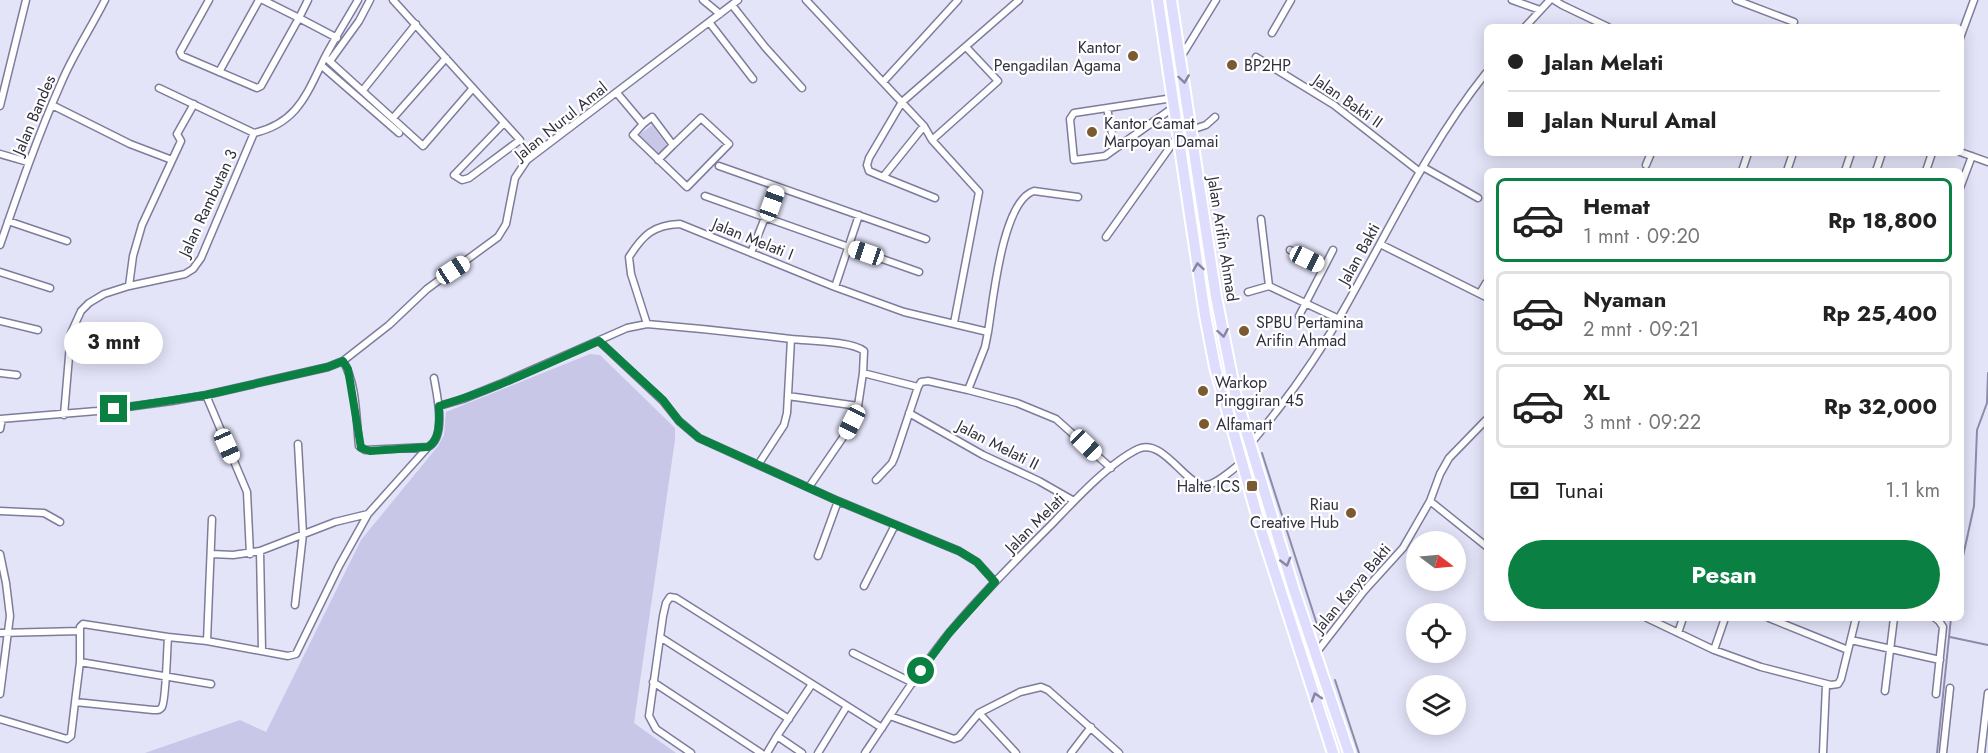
<!DOCTYPE html>
<html lang="id">
<head>
<meta charset="utf-8">
<style>
	:root { --surface:#fff; --page:#f6f6f6; --text:#222; --muted:#767676; --line:#e0e0e0; --accent:#0b8043 }
	body { margin:0; font-family:Jost,sans-serif; background:var(--page); color:var(--text); height:100vh; display:flex; flex-direction:column; font-size:22px; white-space:nowrap }
	* { box-sizing:border-box; margin:0 }
	p { font-size:20px; color:var(--muted) }
	.icon { flex:none; width:33px; height:33px; fill:none; stroke:currentColor; stroke-width:2; stroke-linecap:round; stroke-linejoin:round }
	.map { position:relative; flex:1; overflow:hidden }
	.side { position:absolute; left:1484px; top:168px; width:480px; height:453px; display:flex; flex-direction:column; background:var(--surface); border-radius:9px; box-shadow:0 3px 15px #0003 }
	.side>* { flex:none }
	.top-card { position:absolute; left:1484px; top:24px; width:480px; height:132px; border-radius:9px; box-shadow:0 3px 15px #0003; display:grid; align-content:center; height:132px; padding:0 24px; background:var(--surface) }
	.needle { width:39px; rotate:106deg }
	.tools { position:absolute; left:1406px; top:531px; display:grid; gap:12px }
	.tools a { display:grid; place-items:center; width:60px; height:60px; border-radius:50%; background:var(--surface); box-shadow:0 3px 15px #0003; font-size:30px }
	.end { position:absolute; width:27px; height:27px; margin:-14px; border:8px solid #0b8043; background:#fff; box-shadow:0 0 0 3px #fff }
	.from { border-radius:50% }
	.bubble { position:absolute; height:42px; border-radius:21px; background:var(--surface); box-shadow:0 3px 15px #0003; font-size:20px; font-weight:700; line-height:42px; text-align:center }
	.car { position:absolute; width:18px; height:36px; margin:-18px -9px; border-radius:8px; box-shadow:0 0 4px 2px #0007; background:linear-gradient(#fff 24%,#345 0 40%,#fff 0 76%,#345 0 86%,#fff 0) }
	.top-card b { display:flex; align-items:center; gap:21px; height:57px; font-size:22px }
	.top-card b+b { border-top:2px solid var(--line) }
	.top-card i { width:15px; height:15px; background:var(--text) }
	ul { padding:10px 0 0; list-style:none }
	li { display:flex; align-items:center; gap:18px; height:84px; margin:0 12px 9px; padding:0 12px; border:3px solid var(--line); border-radius:9px }
	li div { flex:1 }
	li b { display:block; font-size:22px }
	li em { font-style:normal; font-weight:700 }
	li.active { border-color:var(--accent) }
	li>.icon { width:54px; height:54px; stroke-width:1.5 }
	.pay { display:flex; align-items:center; gap:15px; height:66px; padding:0 24px; font-size:22px }
	.pay p { margin-inline-start:auto }
	.button { display:flex; gap:12px; margin-top:auto; padding:12px 24px }
	.button a { flex:1; height:69px; border-radius:36px; background:var(--accent); color:#fff; font-size:24px; font-weight:700; line-height:69px; text-align:center }
	.map>svg:first-child { display:block }
	.green { fill:#c8c7e7 }
	.lines { fill:none; stroke-linecap:round; stroke-linejoin:round }
	.stream { stroke:#8c8baa; stroke-width:2 }
	.street-casing { stroke:#7e7c9c; stroke-width:9 }
	.primary-casing { stroke:#fff; stroke-width:14 }
	.street { stroke:#fff; stroke-width:6 }
	.primary { stroke:#dfddfd; stroke-width:10 }
	.oneway { stroke:#88869e }
	.route { stroke:#0b8043; stroke-width:8 }
	.poi-dot { fill:#7c5a31; stroke:#fff; stroke-width:2 }
	.labels { text-anchor:middle; dominant-baseline:central; stroke-width:4.5; stroke-linejoin:round; paint-order:stroke }
	.poi-label { font-size:16px; fill:#31303e; stroke:#fff; text-anchor:start }
	.street-label { font-size:16px; fill:#31303e; stroke:#fff }
</style>
</head>
<body>
<div class="map">
<svg width="1988" height="753" viewBox="0 0 1988 753">
	<rect width="100%" height="100%" fill="#e4e4f9"/>
	<path class="green" d="M 652,125 L 668,147 L 659,154 L 639,135 Z
		M 590,354 L 600,355 L 675,428 L 675,440 L 634,723 L 676,753 L 145,753 L 240,720 L 266,732 L 361,540 L 438,446 L 444,435 L 446,412 Z"/>
	<g class="lines">
		<path class="stream" d="M 1262,453 L 1321,637
			M 1960,570 L 1974,506 L 1977,430 L 1987,403 L 1988,373
			M 1950,637 L 1988,645
			M 1335,680 L 1359,753
			M 1937,753 L 1951,618"/>
		<defs>
			<path id="street" d="M 209,0 L 180,52 L 182,56 L 257,88 L 261,86 L 299,18 L 263,0
				M 308,0 L 299,18 L 337,38
				M 393,0 L 520,140 L 469,178 L 462,180 L 454,175 L 504,123
				M 703,0 L 720,14
				M 806,0 L 924,126 L 932,140 L 979,192 L 954,323
				M 1512,0 L 1540,10
				M 1554,0 L 1562,5 L 1608,27
				M 1736,0 L 1794,22
				M 732,5 L 765,47 L 802,88
				M 709,22 L 753,79
				M 1525,27 L 1550,0
				M 1272,33 L 1291,0
				M 1960,38 L 1974,0
				M 325,57 L 423,146 L 473,88
				M 1181,57 L 1216,0
				M 1256,57 L 1334,105 L 1420,172
				M 330,61 L 359,21 L 370,0
				M 322,66 L 399,133
				M 219,72 L 259,0
				M 883,82 L 958,0
				M 159,88 L 254,133
				M 363,90 L 416,24
				M 617,93 L 643,124 L 652,117 L 673,145 L 701,118 L 729,144 L 687,187 L 633,135 L 643,124
				M 1173,98 L 1074,113 L 1070,119 L 1074,160 L 1105,156 L 1174,107
				M 52,105 L 130,144 L 172,160
				M 0,106 L 26,0
				M 1107,108 L 1115,149
				M 393,118 L 446,58
				M 924,126 L 883,177 L 869,171 L 867,165 L 869,158 L 902,102 L 1019,0
				M 1191,130 L 1206,125 L 1215,117
				M 932,140 L 998,81 L 966,47
				M 1960,152 L 1988,162
				M 0,154 L 28,162
				M 658,160 L 673,145
				M 1646,165 L 1651,153
				M 719,166 L 926,239
				M 1423,167 L 1478,198
				M 1742,171 L 1748,153
				M 1787,171 L 1793,153
				M 1845,171 L 1851,153
				M 1876,171 L 1882,153
				M 1926,171 L 1932,153
				M 883,177 L 935,198
				M 1960,188 L 1972,156
				M 705,196 L 919,272
				M 1261,219 L 1269,286 L 1339,319
				M 8,221 L 67,241
				M 1106,237 L 1178,136
				M 1380,244 L 1486,297
				M 0,245 C 19,190 38,135 62,81 C 74,53 91,28 105,0
				M 1290,250 L 1324,267
				M 751,253 L 777,187
				M 0,272 L 50,288
				M 129,286 L 133,256 L 142,225 L 181,141 L 177,134 L 194,104
				M 835,287 L 859,215
				M 1248,292 L 1269,286
				M 1480,293 L 1486,283
				M 1299,316 L 1333,250
				M 0,321 L 38,330
				M 988,332 C 993,302 1002,201 1034,191 L 1078,197
				M 599,341 L 663,401 L 679,421 L 699,438 L 838,501 L 959,551 L 977,562 L 995,582
				M 343,361 C 357,384 356,419 359,446 L 365,450 L 428,447 C 447,437 437,395 434,378
				M 0,373 L 17,375
				M 863,373 L 918,387
				M 206,395 L 247,492 L 250,554
				M 788,396 L 858,406
				M 439,406 L 463,399 L 500,384 L 627,328 L 647,324
				M 909,413 L 983,455 L 1039,481 L 1074,501
				M 64,415 L 71,333 L 81,311 L 89,303 L 104,294 L 129,286 L 185,274 L 193,269 L 201,258 L 254,133 C 298,123 307,93 325,57 C 335,38 347,19 358,0
				M 0,419 L 97,411 L 172,401 L 206,395 L 328,367 L 343,361 L 389,325 L 427,289 L 498,237 L 506,224 L 515,178 L 527,160 L 738,0
				M 0,429 L 2,419
				M 1251,443 C 1287,400 1320,354 1347,304 C 1391,226 1430,143 1486,73
				M 758,465 L 784,425 L 787,413 L 791,339
				M 876,480 L 892,463 L 895,456 L 918,387 L 921,382 L 928,381 L 968,390
				M 809,487 L 844,436 L 858,406 L 863,373 L 864,351 C 852,341 808,341 791,339 C 743,333 695,328 647,324 L 631,274 L 629,257 C 643,235 653,225 680,224 L 835,287 L 904,312 L 988,332 L 985,347 L 968,390 L 1017,403 L 1056,419 L 1111,468
				M 1430,501 L 1486,546
				M 0,511 L 44,513 L 60,522
				M 260,551 L 262,650
				M 0,554 L 6,583 L 10,616 L 0,694
				M 212,554 L 233,555 L 260,551 L 335,522 L 368,514 L 428,447
				M 818,556 L 838,501
				M 864,586 L 895,525
				M 295,605 L 303,534 L 298,444
				M 1647,618 L 1714,650 L 1761,667 L 1831,685 L 1838,684 L 1841,679 L 1856,618
				M 1769,618 L 1848,650
				M 1935,618 L 1939,621 L 1943,627 L 1936,694
				M 0,633 L 80,631
				M 1678,633 L 1683,618
				M 660,637 L 789,719
				M 1851,640 L 1940,660
				M 207,641 L 288,656 L 296,654 L 339,566 L 368,514
				M 1714,650 L 1725,618
				M 853,653 L 913,683
				M 1316,653 L 1364,591 L 1403,548 L 1430,501 L 1440,474 L 1449,458 L 1486,420
				M 80,662 L 211,684
				M 653,682 L 761,753
				M 1885,691 L 1894,618
				M 75,702 L 80,662 L 80,627 L 83,624 L 168,637
				M 979,713 L 1016,753
				M 890,716 L 954,739 L 959,737 L 979,713 L 1020,692 L 1041,687 L 1048,690 L 1119,753
				M 0,719 L 67,739 L 71,736 L 75,702 L 153,710 C 158,710 159,711 162,707 C 166,700 167,649 168,637 L 207,641 L 212,519
				M 691,753 L 656,729 L 649,716 L 663,616 L 666,603 L 670,597 L 676,598 L 882,728
				M 767,753 L 777,736
				M 802,753 L 777,736 L 812,684
				M 818,753 L 847,706
				M 865,753 C 892,713 918,671 949,633 C 981,595 1017,559 1052,524 C 1075,500 1109,463 1138,449 C 1164,437 1187,489 1207,485 C 1217,484 1233,469 1241,463
				M 1071,753 L 1091,727
				M 1823,753 L 1826,685
				M 1943,753 L 1950,688
				M 1981,753 L 1988,693"/>
			<path id="primary" d="M 1158,0 L 1205,315 L 1215,367 L 1262,533 L 1333,753
				M 1171,0 L 1216,297 L 1236,397 L 1294,590 L 1349,753"/>
		</defs>
		<use href="#street" class="street-casing"/>
		<use href="#primary" class="primary-casing"/>
		<use href="#street" class="street"/>
		<use href="#primary" class="primary"/>
	</g>
	<defs><path id="oneway-chevron" d="M-2-3.5L2.5 0L-2 3.5" fill="none" stroke-width="1.6" stroke-linecap="round" stroke-linejoin="round" transform="scale(1.5)"/></defs>
	<g class="oneway">
		<use href="#oneway-chevron" transform="translate(1184 79) rotate(82)"/>
		<use href="#oneway-chevron" transform="translate(1198 267) rotate(-99)"/>
		<use href="#oneway-chevron" transform="translate(1223 333) rotate(80)"/>
		<use href="#oneway-chevron" transform="translate(1286 562) rotate(74)"/>
		<use href="#oneway-chevron" transform="translate(1316 697) rotate(-108)"/>
	</g>
	<g class="lines">
		<path class="route" d="M 114,409 L 206,395 L 328,367 L 343,361 L 348,369 L 361,448 L 370,451 L 428,447 C 441,440 439,419 439,406 C 494,390 546,364 599,341 L 663,400 L 679,421 L 699,438 L 838,501 L 959,551 L 977,562 L 995,582 L 949,633 L 921,671"/>
	</g>
	<g class="poi-dot">
		<circle cx="1133" cy="56" r="6"/>
		<circle cx="1232" cy="65" r="6"/>
		<circle cx="1092" cy="132" r="6"/>
		<circle cx="1244" cy="331" r="6"/>
		<circle cx="1203" cy="391" r="6"/>
		<circle cx="1204" cy="424" r="6"/>
		<rect x="1246" y="480" width="12" height="12" rx="3"/>
		<circle cx="1351" cy="513" r="6"/>
	</g>
	<g class="labels">
		<g class="poi-label">
			<text x="1121" y="47" text-anchor="end">Kantor<tspan x="1121" dy="18">Pengadilan Agama</tspan></text>
			<text x="1244" y="65">BP2HP</text>
			<text x="1104" y="123">Kantor Camat<tspan x="1104" dy="18">Marpoyan Damai</tspan></text>
			<text x="1256" y="322">SPBU Pertamina<tspan x="1256" dy="18">Arifin Ahmad</tspan></text>
			<text x="1215" y="382">Warkop<tspan x="1215" dy="18">Pinggiran 45</tspan></text>
			<text x="1216" y="424">Alfamart</text>
			<text x="1240" y="486" text-anchor="end">Halte ICS</text>
			<text x="1339" y="504" text-anchor="end">Riau<tspan x="1339" dy="18">Creative Hub</tspan></text>
		</g>
		<g class="street-label">
			<text transform="translate(1348 101) rotate(35)">Jalan Bakti II</text>
			<text transform="translate(34 115) rotate(-67)">Jalan Bandes</text>
			<text transform="translate(561 121) rotate(-39)">Jalan Nurul Amal</text>
			<text transform="translate(208 203) rotate(-65)">Jalan Rambutan 3</text>
			<text transform="translate(753 239) rotate(22)">Jalan Melati I</text>
			<text transform="translate(1223 239) rotate(81)">Jalan Arifin Ahmad</text>
			<text transform="translate(1359 254) rotate(-61)">Jalan Bakti</text>
			<text transform="translate(998 445) rotate(27)">Jalan Melati II</text>
			<text transform="translate(1035 523) rotate(-45)">Jalan Melati</text>
			<text transform="translate(1352 588) rotate(-50)">Jalan Karya Bakti</text>
		</g>
	</g>
</svg>
<div class="tools">
<a><svg class="needle" viewBox="-14 -14 28 28"><path d="M0-13l5 13h-10z" fill="#e53935"/><path d="M0 13l5-13h-10z" fill="#767676"/></svg></a>
<a><svg class="icon" aria-label="locate" viewBox="0 0 24 24"><circle cx="12" cy="12" r="6"/><path d="M12 2v4M12 18v4M2 12h4M18 12h4"/></svg></a>
<a><svg class="icon" aria-label="layers" viewBox="0 0 24 24"><path d="M12 4l9 5-9 5-9-5zM3 14l9 5 9-5"/></svg></a>
</div>
<i class="end from" style="left:921px;top:671px"></i>
<i class="end" style="left:114px;top:409px"></i>
<div class="bubble" style="left:64px;top:322px;width:99px">3 mnt</div>
<i class="car" style="left:772px;top:203px;rotate:20deg"></i>
<i class="car" style="left:866px;top:253px;rotate:289deg"></i>
<i class="car" style="left:1307px;top:259px;rotate:116deg"></i>
<i class="car" style="left:453px;top:270px;rotate:57deg"></i>
<i class="car" style="left:852px;top:422px;rotate:207deg"></i>
<i class="car" style="left:1086px;top:445px;rotate:134deg"></i>
<i class="car" style="left:227px;top:446px;rotate:156deg"></i>
<div class="top-card">
<b><i class="from"></i>Jalan Melati</b>
<b><i></i>Jalan Nurul Amal</b>
</div>
<section class="side">
<ul>
<li class="active"><svg class="icon" aria-label="car" viewBox="0 0 24 24"><path d="M5 17H2v-5l4-1 3-4h7l3 4 3 1v5h-3M9 17h6M6 11h13"/><circle cx="7" cy="17" r="2"/><circle cx="17" cy="17" r="2"/></svg><div><b>Hemat</b><p>1 mnt · 09:20</p></div><em>Rp 18,800</em></li>
<li><svg class="icon" aria-label="car" viewBox="0 0 24 24"><path d="M5 17H2v-5l4-1 3-4h7l3 4 3 1v5h-3M9 17h6M6 11h13"/><circle cx="7" cy="17" r="2"/><circle cx="17" cy="17" r="2"/></svg><div><b>Nyaman</b><p>2 mnt · 09:21</p></div><em>Rp 25,400</em></li>
<li><svg class="icon" aria-label="car" viewBox="0 0 24 24"><path d="M5 17H2v-5l4-1 3-4h7l3 4 3 1v5h-3M9 17h6M6 11h13"/><circle cx="7" cy="17" r="2"/><circle cx="17" cy="17" r="2"/></svg><div><b>XL</b><p>3 mnt · 09:22</p></div><em>Rp 32,000</em></li>
</ul>
<div class="pay"><svg class="icon" aria-label="cash" viewBox="0 0 24 24"><path d="M3 7h18v10H3z"/><circle cx="12" cy="12" r="2"/></svg>Tunai<p>1.1 km</p></div>
<div class="button"><a>Pesan</a></div>
</section>
</div>
</body>
</html>
